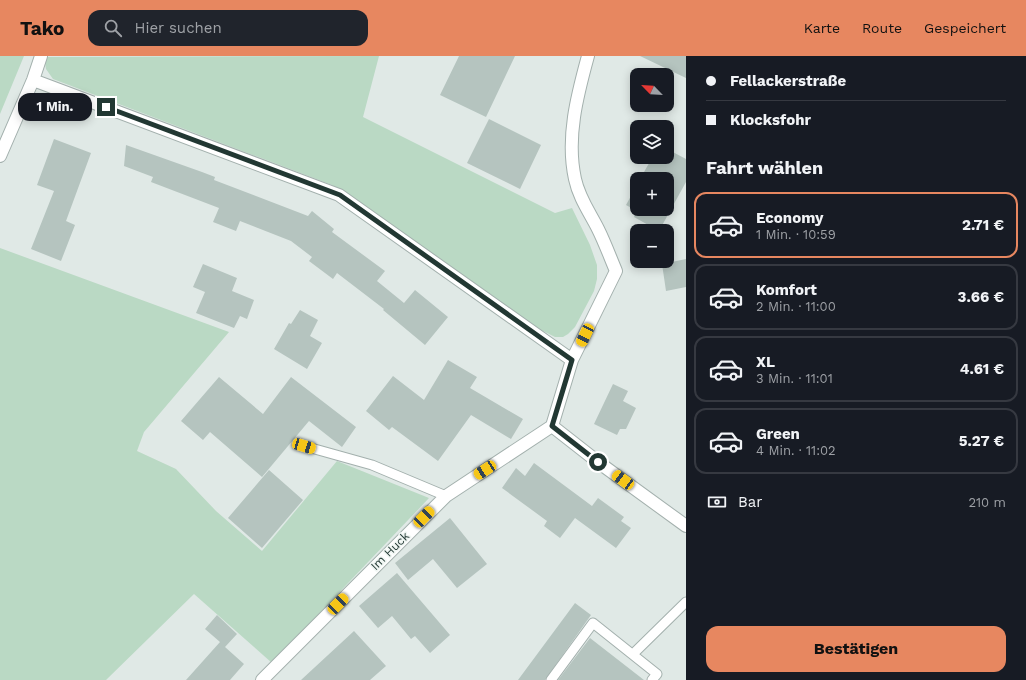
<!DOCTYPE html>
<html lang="de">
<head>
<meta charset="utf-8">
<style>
	:root { --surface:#171b24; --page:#20242c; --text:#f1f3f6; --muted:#9ea1a6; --line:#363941; --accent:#e78760 }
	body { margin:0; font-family:"Work Sans",sans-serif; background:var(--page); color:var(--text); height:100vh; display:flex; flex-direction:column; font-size:15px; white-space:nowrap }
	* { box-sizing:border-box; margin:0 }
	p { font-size:13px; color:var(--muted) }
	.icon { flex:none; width:22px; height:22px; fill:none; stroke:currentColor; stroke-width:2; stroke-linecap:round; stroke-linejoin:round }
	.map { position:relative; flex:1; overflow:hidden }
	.details { display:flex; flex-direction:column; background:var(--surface); width:340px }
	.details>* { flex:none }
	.guide { display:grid; align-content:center; height:88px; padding:0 20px; background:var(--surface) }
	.needle { width:26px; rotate:295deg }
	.buttons { position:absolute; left:630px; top:12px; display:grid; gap:8px }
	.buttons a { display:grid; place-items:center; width:44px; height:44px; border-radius:8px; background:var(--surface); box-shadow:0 2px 10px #0003; font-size:20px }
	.end { position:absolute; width:18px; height:18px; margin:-9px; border:5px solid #223833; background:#fff; box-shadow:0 0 0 2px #fff }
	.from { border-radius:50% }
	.bubble { position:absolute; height:28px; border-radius:12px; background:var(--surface); box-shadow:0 2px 10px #0003; font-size:13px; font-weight:700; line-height:28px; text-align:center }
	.car { position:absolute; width:12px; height:24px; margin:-12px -6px; border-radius:5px; box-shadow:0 0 3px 1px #0007; background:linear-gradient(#f5c518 24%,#345 0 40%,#f5c518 0 76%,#345 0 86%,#f5c518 0) }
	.guide b { display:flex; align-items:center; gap:14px; height:38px; font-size:15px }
	.guide b+b { border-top:1px solid var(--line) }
	.guide i { width:10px; height:10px; background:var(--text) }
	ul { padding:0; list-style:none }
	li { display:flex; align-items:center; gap:12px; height:66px; margin:0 8px 6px; padding:0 12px; border:2px solid var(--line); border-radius:12px }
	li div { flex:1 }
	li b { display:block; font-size:15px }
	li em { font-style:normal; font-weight:700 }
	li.on { border-color:var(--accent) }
	li>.icon { width:36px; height:36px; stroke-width:1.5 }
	h2 { padding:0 20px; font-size:18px; line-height:48px }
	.pay { display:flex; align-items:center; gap:10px; height:44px; padding:0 20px; font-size:15px }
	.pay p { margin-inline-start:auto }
	.primary-button { display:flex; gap:8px; margin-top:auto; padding:8px 20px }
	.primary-button a { flex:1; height:46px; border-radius:12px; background:var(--accent); color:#111; font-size:16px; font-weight:700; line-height:46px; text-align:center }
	header { display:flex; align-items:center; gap:24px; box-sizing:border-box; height:56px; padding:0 20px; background:var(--accent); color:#111 }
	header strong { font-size:19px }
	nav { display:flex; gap:22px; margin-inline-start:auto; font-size:14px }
	.search { width:280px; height:36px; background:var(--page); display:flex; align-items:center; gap:10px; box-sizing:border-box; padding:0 14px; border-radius:12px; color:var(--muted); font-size:15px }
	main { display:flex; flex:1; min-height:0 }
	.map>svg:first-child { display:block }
	.green { fill:#bad9c4 }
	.building { fill:#b5c4bf }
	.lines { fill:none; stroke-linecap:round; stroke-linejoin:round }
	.lane-casing { stroke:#a3b0ad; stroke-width:11 }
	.street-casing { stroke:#a3b0ad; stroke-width:14 }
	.lane { stroke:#fff; stroke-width:9 }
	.street { stroke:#fff; stroke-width:12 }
	.route { stroke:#223833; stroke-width:5 }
	.labels { text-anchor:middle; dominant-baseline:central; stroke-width:3; stroke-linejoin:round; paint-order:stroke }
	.street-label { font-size:12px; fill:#223833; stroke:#f0f6f3 }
</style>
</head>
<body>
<header>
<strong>Tako</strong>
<div class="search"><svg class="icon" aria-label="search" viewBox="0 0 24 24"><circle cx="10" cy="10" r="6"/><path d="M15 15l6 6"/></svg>Hier suchen</div>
<nav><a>Karte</a><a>Route</a><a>Gespeichert</a></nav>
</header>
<main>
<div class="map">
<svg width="686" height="624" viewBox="0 0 686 624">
	<rect width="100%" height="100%" fill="#e0e9e6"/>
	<path class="green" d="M 0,0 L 24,0 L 0,58 Z
		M 379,0 L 363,61 L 555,157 L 572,152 L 590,189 L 597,209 L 597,223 L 594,235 L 575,271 L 568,278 L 563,281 L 555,281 L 529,268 L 412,183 L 332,129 L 53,23 L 46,13 L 44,1 Z
		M 0,192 L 229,276 L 144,376 L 137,395 L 176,413 L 216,455 L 262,495 L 337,405 L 429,442 L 272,607 L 194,538 L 106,624 L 0,624 Z"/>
	<path class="building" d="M 459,0 L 515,0 L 486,61 L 440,39 Z
		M 640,0 L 686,0 L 686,22 Z
		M 489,63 L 541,89 L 520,133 L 467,107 Z
		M 54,83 L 91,97 L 66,165 L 75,169 L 61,205 L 31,193 L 54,135 L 37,129 Z
		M 126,89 L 202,116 L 215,121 L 214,124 L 308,160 L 312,155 L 334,173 L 332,176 L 385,215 L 377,225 L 404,247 L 415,234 L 448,261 L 425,289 L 383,254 L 384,253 L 337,217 L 333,223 L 309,205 L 312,201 L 291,185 L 240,165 L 236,175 L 213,166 L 219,152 L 151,126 L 153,121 L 124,110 Z
		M 669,94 L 686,103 L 686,126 L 659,175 L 634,161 L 637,155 L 626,149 L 637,129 L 637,153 L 667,153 L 667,123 L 640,123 L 652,102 L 662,108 Z
		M 686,203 L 686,231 L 666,235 L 662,208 Z
		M 203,208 L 237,222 L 232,235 L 254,244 L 247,263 L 240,260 L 234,272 L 196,257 L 205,236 L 193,231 Z
		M 300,254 L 318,264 L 310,280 L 322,287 L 307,313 L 274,293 L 289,267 L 291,268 Z
		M 448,304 L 477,321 L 470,332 L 523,363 L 511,383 L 471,359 L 438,405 L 392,371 L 389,374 L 366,355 L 393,320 L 424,344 Z
		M 219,321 L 263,358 L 291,321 L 356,371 L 342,391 L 309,365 L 262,421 L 210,376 L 203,384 L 181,365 Z
		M 613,328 L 628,335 L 623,345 L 636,352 L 626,373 L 620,373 L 617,379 L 594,368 Z
		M 534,407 L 592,450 L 598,442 L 624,461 L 621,465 L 631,472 L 616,492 L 575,462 L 560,482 L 544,470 L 547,465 L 502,432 L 516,412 L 525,420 Z
		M 269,414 L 303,444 L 262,492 L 228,462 Z
		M 450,462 L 487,508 L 457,532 L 433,503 L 408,524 L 395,507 Z
		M 397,517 L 450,579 L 430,597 L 415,580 L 411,583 L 392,560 L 378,572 L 359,550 Z
		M 575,547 L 591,559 L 545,624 L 518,624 Z
		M 217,559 L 237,578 L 225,591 L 244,608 L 230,624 L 186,624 L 220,586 L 205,573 Z
		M 354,575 L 386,610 L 370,624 L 301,624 Z
		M 590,582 L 644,624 L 558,624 Z"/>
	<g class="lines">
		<defs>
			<path id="lane" d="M 304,390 L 372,409 L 446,440
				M 633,598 L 686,546
				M 551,624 L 593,567 L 657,618 L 652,624"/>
			<path id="street" d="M 588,0 C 577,40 566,82 575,123 C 579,142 590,157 598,173 C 605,187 610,201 616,215 L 572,304 L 552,370 L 598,406 L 686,470
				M 33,24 L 339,139 L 572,304
				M 0,100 L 33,24 L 41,0
				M 262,624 L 446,440 L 552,370"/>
		</defs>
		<use href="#lane" class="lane-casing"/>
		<use href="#street" class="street-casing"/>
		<use href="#lane" class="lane"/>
		<use href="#street" class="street"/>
	</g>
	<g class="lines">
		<path class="route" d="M 106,51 L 340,139 L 572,304 L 552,370 L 598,406"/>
	</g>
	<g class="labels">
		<g class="street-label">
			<text transform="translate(390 495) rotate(-45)">Im Huck</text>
		</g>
	</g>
</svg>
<div class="buttons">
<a><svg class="needle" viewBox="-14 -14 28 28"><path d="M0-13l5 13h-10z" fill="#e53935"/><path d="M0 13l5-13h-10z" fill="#9ea1a6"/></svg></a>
<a><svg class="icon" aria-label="layers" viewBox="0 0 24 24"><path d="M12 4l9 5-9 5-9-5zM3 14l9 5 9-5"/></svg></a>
<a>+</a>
<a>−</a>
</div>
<i class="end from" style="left:598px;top:406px"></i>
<i class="end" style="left:106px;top:51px"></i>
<div class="bubble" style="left:18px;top:37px;width:74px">1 Min.</div>
<i class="car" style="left:585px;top:279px;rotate:206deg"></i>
<i class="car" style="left:304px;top:390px;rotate:106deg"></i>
<i class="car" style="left:485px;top:414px;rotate:237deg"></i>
<i class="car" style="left:623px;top:424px;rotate:306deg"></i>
<i class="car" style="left:424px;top:461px;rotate:45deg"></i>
<i class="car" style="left:338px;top:548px;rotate:44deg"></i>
</div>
<section class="details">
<div class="guide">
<b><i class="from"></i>Fellackerstraße</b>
<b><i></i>Klocksfohr</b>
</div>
<h2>Fahrt wählen</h2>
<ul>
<li class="on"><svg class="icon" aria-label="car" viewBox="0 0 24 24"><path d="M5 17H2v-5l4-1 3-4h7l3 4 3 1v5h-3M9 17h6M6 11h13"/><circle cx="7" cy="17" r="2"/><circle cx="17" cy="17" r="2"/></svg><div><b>Economy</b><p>1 Min. · 10:59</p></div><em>2.71 €</em></li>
<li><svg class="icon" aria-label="car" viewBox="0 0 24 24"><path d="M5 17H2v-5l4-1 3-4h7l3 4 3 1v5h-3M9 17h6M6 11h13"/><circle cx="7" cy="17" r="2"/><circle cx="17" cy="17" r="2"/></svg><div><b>Komfort</b><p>2 Min. · 11:00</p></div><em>3.66 €</em></li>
<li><svg class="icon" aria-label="car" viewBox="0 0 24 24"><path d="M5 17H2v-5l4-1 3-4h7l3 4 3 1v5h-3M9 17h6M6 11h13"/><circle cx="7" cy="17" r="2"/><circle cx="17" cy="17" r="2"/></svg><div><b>XL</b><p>3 Min. · 11:01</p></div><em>4.61 €</em></li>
<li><svg class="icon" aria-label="car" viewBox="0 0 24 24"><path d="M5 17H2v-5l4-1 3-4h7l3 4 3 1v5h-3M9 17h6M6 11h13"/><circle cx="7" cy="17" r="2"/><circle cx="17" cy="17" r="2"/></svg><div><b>Green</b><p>4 Min. · 11:02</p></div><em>5.27 €</em></li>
</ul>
<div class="pay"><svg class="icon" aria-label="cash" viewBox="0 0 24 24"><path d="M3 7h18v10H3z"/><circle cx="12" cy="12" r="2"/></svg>Bar<p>210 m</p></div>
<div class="primary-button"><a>Bestätigen</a></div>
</section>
</main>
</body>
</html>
